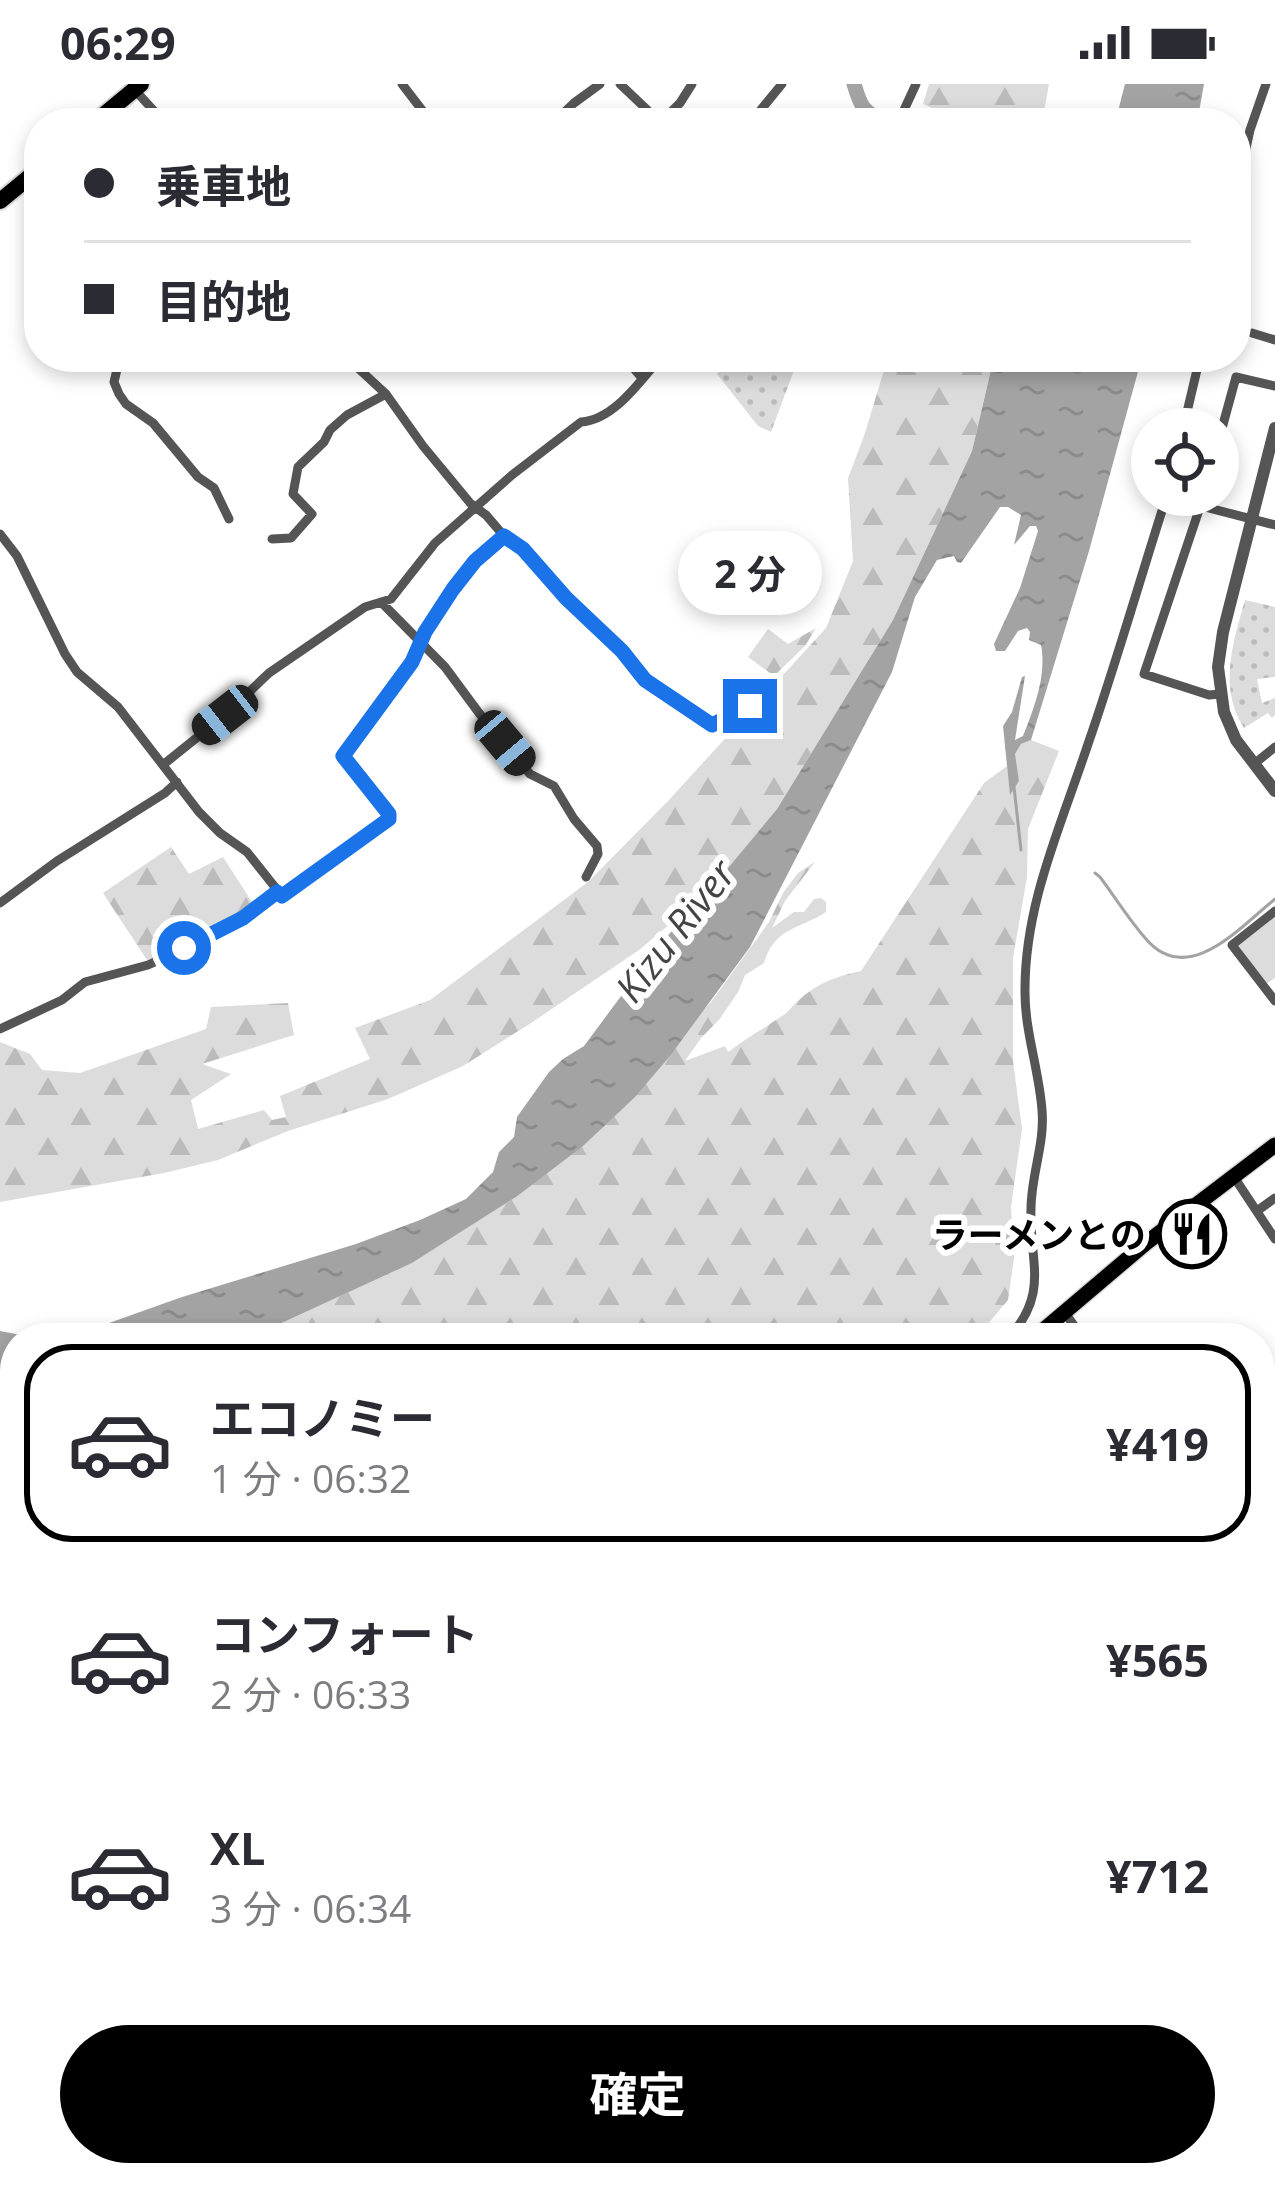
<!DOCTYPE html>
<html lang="ja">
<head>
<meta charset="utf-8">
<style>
	:root { --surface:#fff; --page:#f7f7f7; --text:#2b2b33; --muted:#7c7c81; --line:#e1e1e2; --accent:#000 }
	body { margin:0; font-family:"Open Sans","Noto Sans JP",sans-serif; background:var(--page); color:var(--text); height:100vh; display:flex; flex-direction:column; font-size:45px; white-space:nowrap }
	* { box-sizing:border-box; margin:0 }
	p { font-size:39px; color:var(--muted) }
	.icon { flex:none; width:66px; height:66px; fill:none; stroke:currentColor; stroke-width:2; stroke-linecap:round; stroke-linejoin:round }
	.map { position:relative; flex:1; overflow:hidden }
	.sheet { position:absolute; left:0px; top:1239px; width:1275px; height:864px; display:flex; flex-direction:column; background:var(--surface); border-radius:48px 48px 0 0; box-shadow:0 6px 18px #0003 }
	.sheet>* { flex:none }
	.guide { position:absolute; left:24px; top:24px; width:1227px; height:264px; border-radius:48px; box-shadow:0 6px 18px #0003; display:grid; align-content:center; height:264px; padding:0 60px; background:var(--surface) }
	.tools { position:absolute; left:1131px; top:324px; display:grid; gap:24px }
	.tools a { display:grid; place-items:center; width:108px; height:108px; border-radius:50%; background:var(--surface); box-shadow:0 6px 18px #0003; font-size:60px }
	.end { position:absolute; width:54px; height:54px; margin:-27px; border:15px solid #1a73e8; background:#fff; box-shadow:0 0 0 6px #fff }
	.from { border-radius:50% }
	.bubble { position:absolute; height:84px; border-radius:42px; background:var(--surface); box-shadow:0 6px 18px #0003; font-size:39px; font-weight:700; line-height:84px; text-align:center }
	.car { position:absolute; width:36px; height:72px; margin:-36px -18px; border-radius:15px; box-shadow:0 0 9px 3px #0007; background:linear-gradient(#222 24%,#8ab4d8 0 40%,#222 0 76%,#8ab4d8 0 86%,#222 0) }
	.guide b { display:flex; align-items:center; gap:42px; height:114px; font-size:45px }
	.guide b+b { border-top:3px solid var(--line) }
	.guide i { width:30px; height:30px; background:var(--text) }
	ul { padding:21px 0 0; list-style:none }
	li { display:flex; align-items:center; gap:36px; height:198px; margin:0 24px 18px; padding:0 36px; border:6px solid transparent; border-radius:48px }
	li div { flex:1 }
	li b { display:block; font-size:45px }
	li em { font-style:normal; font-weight:700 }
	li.current { border-color:var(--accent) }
	li>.icon { width:108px; height:108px; stroke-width:1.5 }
	.action { display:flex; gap:24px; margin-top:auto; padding:24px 60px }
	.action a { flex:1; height:138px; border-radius:72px; background:var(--accent); color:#fff; font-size:48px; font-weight:700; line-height:138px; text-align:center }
	.status { display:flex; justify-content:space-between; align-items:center; height:84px; padding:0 60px; background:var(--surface); direction:ltr }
	.status svg { height:33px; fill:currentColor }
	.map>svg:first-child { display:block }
	.grass { fill:url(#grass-dots) }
	.forest { fill:url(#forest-firs) }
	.green { fill:#dcdcdc }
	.water { fill:url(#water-ripples) }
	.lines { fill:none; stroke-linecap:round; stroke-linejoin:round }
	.stream { stroke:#a3a3a3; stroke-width:3 }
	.river { stroke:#a3a3a3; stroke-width:15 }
	.primary-casing { stroke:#dbdbdb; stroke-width:18 }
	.trunk-casing { stroke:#dbdbdb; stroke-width:20 }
	.minor { stroke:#555; stroke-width:9 }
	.tertiary { stroke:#555; stroke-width:12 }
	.primary { stroke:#000; stroke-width:15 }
	.trunk { stroke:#000; stroke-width:16 }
	.route { stroke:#1a73e8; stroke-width:15 }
	.labels { text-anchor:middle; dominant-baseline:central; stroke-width:12; stroke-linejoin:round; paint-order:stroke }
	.poi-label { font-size:36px; font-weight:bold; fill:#000; stroke:#fff; text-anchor:end }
	.water-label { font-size:39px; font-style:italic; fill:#444; stroke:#fff }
</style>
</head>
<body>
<div class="status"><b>06:29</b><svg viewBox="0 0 49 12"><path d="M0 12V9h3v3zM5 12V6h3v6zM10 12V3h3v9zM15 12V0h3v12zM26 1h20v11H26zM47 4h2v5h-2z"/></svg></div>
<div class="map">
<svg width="1275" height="2103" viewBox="0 0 1275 2103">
	<defs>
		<pattern id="grass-dots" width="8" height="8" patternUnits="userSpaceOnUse" patternTransform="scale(3)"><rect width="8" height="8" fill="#dcdcdc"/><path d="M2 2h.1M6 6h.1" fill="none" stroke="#bbb" stroke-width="1.8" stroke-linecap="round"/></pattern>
		<pattern id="forest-firs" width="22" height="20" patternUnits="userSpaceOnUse" patternTransform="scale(3)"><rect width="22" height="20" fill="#dcdcdc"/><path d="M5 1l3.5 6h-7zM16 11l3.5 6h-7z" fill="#bbb"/></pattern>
		<pattern id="water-ripples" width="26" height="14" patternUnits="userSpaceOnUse" patternTransform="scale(3)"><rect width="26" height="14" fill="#a3a3a3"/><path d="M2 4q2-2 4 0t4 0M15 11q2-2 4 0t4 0" fill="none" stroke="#8b8b8b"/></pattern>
	</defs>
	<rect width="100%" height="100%" fill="#fff"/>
	<path class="grass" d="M 731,273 L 799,273 L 771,348 L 758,342 L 717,290 Z
		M 1245,516 L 1275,523 L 1275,593 L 1257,595 L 1262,619 L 1275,614 L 1275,631 L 1272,634 L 1268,629 L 1244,644 C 1218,604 1233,558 1245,516 Z"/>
	<path class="forest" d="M 929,0 L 1049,0 L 1042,39 L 965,39 L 923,20 Z
		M 888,273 L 994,273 L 972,367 L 893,536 L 777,725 L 708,808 L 639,866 L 531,939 L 463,982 L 388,1015 L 288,1047 L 218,1076 L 164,1089 L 0,1118 L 0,958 L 30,970 L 42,986 L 80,989 L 206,945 L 211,923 L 288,919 L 294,951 L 202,980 L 231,990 L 191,1016 L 198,1045 L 264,1026 L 272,1036 L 286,1033 L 280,1012 L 370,975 L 355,944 L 430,916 L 588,798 L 668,717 L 826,544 L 853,477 L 848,394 L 864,352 Z
		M 816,544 L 805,562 L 774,592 L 748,573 L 768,545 L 788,560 Z
		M 1031,656 L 1059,667 L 1028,745 L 1027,793 L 1013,874 L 1013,977 L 1022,1045 L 1011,1123 L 1014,1174 L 1008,1216 L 976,1254 L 249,1254 L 412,1179 L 516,1113 L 711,918 L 769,838 L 783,809 L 798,789 L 815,778 L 785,817 L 772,844 L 794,828 L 804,828 L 814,815 L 821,814 L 826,818 L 826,828 C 798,846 775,843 764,879 L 745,891 L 738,908 L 719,936 L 701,954 L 685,977 L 725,962 L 728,968 C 746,954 766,943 785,930 C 789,927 795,919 799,916 C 817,899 837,892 861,887 L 984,699 L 1007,682 L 1010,708 L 1019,697 L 1014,670 L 1021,660 Z
		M 171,763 L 189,790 L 223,773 L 254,821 L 241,831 L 158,873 L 147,876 L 103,809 Z
		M 15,1400 L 15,2088 L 842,2088 L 842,2103 L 0,2103 L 0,1409 Z"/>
	<path class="green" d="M 1275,830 L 1275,894 L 1266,900 L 1238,861 Z"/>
	<path class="water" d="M 1125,0 L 1204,0 L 1197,39 L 1115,39 Z
		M 994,273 L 1142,273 L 1089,467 L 1031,656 L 1021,660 L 1015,670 L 1019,697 L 1010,711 L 1003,642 L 1012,628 L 1022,593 L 1025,592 L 1015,656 L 1023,652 C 1034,624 1047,592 1041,561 L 1029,556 L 1030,548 L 1027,544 L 1018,547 L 1005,567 L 996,567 L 994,560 L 1020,504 L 1038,447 L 1036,442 L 1030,442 L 1014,461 L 1021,431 L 1008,423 L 1000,423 L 961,479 L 957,478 L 954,472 L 937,476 L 915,513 L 892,588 L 750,863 L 670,972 L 635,1013 L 583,1062 L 516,1113 L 412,1179 L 249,1254 L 67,1254 L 182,1213 L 356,1160 L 420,1136 L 466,1115 L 493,1088 L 499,1068 L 514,1053 L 517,1033 L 549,988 L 563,975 L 584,962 L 659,861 L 708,808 L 777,725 L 893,536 L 972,367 Z
		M 0,1247 L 37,1254 L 15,1254 L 15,1299 L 0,1297 Z"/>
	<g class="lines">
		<path class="stream" d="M 1014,703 L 1021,766
			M 1095,789 L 1100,793 C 1115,813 1129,836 1146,855 C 1188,904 1240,843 1275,815"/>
		<path class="river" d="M 854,0 C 861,24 863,27 885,39
			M 1260,1922 L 1275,1913
			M 1219,2088 L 1237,2103"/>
		<defs>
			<path id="primary" d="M 1034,1254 L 1146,1159 L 1275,1061
				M 0,1331 L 15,1335"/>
			<path id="trunk" d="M 94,39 L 141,0
				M 0,117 L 39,85"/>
		</defs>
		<use href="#primary" class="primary-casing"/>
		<use href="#trunk" class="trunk-casing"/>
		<path class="minor" d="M 402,0 L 432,39
			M 620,0 L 661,39
			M 133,4 L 165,39
			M 661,38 L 680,19 L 692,0
			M 553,39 L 574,19 L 600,0
			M 696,39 L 699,36
			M 750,39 L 782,0
			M 898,39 L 916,0
			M 1236,110 L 1250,46 L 1266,0
			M 1252,249 L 1275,256
			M 120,273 L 114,298 L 119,310 L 126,320 L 153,339 L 198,393 L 214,404 L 229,435
			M 346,273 L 386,310 L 423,362 L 471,420 L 486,431 L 504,452 L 523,465 L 566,514 L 622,567 L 645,596 L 712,641 L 750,622
			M 624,273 L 642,294
			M 1183,345 L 1200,273
			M 1218,359 L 1236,293 L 1275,302
			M 1204,411 L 1144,590 L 1209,611 L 1220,610
			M 1201,422 L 1275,441
			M 0,450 L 17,472 L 65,570 L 77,588 L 118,623 L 199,728 L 220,749 L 247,768 L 282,812 L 389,735 L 389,729 L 343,672 L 412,578 L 425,548 L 453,505 L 475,477 L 504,452
			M 272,455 L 291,454 L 312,430 L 293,410 L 298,383 L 324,358 L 330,346 L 347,331 L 386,310
			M 381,518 L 445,583 L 479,629 L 530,690 L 554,702 L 574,735 L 597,762 L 598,770 L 586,793
			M 164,680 L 225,631 L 269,589 L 365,523 L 391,515 L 435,459 L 512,391 L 581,338 C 614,336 640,297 661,273
			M 1254,680 L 1275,663
			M 0,819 L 57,777 L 165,709 L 177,698
			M 1275,827 L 1232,861 L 1275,917
			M 0,945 L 62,916 L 85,898 L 148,881 L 185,864 L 243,834 L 277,808
			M 1234,1093 L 1275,1155
			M 1257,1127 L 1275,1114
			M 1065,1229 L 1083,1254
			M 1009,1254 C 1050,1207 1029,1179 1031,1125 C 1031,1091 1045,1060 1042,1026 C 1039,986 1025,948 1025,909 C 1024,822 1060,744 1087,663 C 1116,580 1140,495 1167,411
			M 1260,1351 L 1275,1368
			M 1260,1370 L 1275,1358
			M 1260,1559 L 1275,1546
			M 1260,1752 L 1275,1736
			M 1260,1896 L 1275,1886
			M 1260,1946 L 1267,1942 L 1275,1924
			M 1235,2088 L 1253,2103
			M 947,2103 L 951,2088"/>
		<path class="tertiary" d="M 1275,344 L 1223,548 L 1218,583 L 1224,628 L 1236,656 L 1275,707"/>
		<use href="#primary" class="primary"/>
		<use href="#trunk" class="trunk"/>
	</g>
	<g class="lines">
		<path class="route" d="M 184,864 L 243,834 L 277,808 L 282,812 L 389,735 L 389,730 L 343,672 L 412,578 L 425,548 L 453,505 L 475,477 L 504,452 L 523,465 L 566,514 L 622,567 L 645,596 L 712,641 L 750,622"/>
	</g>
	<defs>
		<symbol id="restaurant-ring" viewBox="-11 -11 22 22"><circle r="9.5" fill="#fff" stroke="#000" stroke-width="1.5"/><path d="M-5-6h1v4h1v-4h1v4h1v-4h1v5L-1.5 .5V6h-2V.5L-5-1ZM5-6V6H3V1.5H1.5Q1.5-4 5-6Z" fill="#000"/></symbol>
	</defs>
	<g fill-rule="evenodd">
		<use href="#restaurant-ring" x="1154" y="1112" width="76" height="76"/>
	</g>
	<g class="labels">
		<g class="poi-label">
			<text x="1146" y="1150">ラーメンとの</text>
		</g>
		<g class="water-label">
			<text transform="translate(674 846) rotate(-52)">Kizu River</text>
		</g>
	</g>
</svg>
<div class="tools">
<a><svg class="icon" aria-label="locate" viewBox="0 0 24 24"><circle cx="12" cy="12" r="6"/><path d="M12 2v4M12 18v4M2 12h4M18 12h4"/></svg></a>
</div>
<i class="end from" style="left:184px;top:864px"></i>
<i class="end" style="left:750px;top:622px"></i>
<div class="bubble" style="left:678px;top:447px;width:144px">2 分</div>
<i class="car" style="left:225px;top:631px;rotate:232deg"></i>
<i class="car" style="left:505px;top:659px;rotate:140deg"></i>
<div class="guide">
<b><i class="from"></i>乗車地</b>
<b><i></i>目的地</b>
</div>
<section class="sheet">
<ul>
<li class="current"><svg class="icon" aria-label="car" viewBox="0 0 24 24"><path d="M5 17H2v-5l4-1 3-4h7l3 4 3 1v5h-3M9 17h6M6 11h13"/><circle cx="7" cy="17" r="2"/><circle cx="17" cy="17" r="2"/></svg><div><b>エコノミー</b><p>1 分 · 06:32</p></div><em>¥419</em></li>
<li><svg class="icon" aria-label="car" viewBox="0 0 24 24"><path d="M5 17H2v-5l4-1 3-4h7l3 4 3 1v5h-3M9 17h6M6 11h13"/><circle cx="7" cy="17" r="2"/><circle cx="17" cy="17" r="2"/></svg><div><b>コンフォート</b><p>2 分 · 06:33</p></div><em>¥565</em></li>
<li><svg class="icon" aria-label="car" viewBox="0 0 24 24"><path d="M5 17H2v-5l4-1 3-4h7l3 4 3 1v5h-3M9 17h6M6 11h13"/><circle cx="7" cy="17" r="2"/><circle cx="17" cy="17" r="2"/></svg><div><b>XL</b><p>3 分 · 06:34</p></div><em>¥712</em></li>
</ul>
<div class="action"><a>確定</a></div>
</section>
</div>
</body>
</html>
